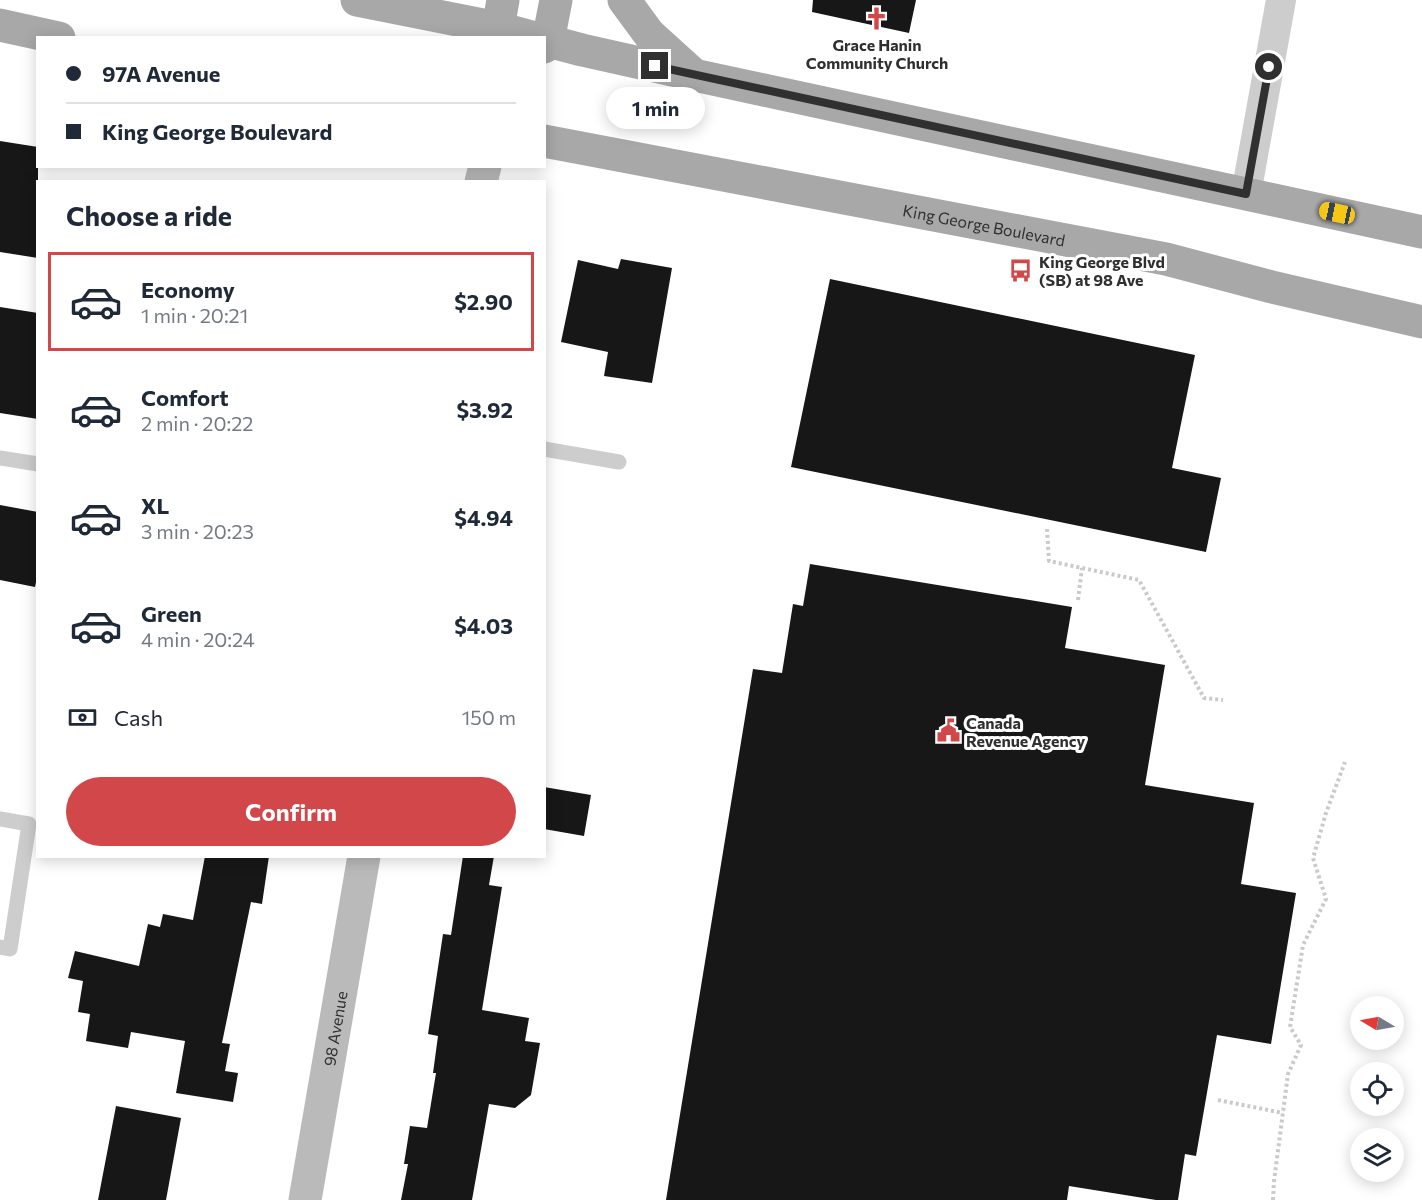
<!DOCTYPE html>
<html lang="en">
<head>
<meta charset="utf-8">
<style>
	:root { --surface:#fff; --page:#f6f6f7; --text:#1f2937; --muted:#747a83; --line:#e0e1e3; --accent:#d24749 }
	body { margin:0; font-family:Commissioner,sans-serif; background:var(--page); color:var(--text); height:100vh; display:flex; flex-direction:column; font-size:22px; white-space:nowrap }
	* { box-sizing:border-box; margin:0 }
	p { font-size:20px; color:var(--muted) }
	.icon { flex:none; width:33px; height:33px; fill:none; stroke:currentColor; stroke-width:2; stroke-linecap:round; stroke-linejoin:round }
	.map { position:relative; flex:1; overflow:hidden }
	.details { position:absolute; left:36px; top:180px; width:510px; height:678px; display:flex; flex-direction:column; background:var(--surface); border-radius:0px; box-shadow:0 3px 15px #0003 }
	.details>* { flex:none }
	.banner { position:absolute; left:36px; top:36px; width:510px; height:132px; border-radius:0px; box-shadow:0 3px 15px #0003; display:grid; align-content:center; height:132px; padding:0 30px; background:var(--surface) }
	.needle { width:39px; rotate:280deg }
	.fabs { position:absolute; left:1350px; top:996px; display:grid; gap:12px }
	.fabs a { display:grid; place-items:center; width:54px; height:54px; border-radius:50%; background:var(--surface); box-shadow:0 3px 15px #0003; font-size:30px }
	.end { position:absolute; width:27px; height:27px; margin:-14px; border:8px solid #303030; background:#fff; box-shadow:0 0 0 3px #fff }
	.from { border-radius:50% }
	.bubble { position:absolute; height:42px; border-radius:21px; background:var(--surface); box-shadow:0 3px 15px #0003; font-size:20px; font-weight:700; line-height:42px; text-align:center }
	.car { position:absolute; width:18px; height:36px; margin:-18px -9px; border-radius:8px; box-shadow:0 0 4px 2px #0007; background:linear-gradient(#f5c518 24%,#345 0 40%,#f5c518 0 76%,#345 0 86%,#f5c518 0) }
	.banner b { display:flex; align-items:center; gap:21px; height:57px; font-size:22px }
	.banner b+b { border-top:2px solid var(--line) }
	.banner i { width:15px; height:15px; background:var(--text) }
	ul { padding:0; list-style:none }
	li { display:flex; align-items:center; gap:18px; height:99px; margin:0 12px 9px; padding:0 18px; border:3px solid transparent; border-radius:0px }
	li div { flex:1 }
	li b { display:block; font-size:22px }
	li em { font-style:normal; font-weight:700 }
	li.selected { border-color:var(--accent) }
	li>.icon { width:54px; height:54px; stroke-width:1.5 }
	h2 { padding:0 30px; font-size:27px; line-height:72px }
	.pay { display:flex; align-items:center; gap:15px; height:66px; padding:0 30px; font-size:22px }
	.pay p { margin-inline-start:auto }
	.primary-button { display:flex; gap:12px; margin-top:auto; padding:12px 30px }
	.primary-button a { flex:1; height:69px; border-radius:36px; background:var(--accent); color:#fff; font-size:24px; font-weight:700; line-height:69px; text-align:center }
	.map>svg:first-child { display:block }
	.building { fill:#171717 }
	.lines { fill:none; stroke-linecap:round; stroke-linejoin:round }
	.path { stroke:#cacaca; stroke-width:4; stroke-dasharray:3 3; stroke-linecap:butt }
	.lane { stroke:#cdcdcd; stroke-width:15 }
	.street { stroke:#cdcdcd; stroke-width:30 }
	.secondary { stroke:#bababa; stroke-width:33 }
	.primary { stroke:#a8a8a8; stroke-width:33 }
	.route { stroke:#303030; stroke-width:8 }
	.labels { text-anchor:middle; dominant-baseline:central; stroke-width:6; stroke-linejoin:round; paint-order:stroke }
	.poi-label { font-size:16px; font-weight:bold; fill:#303030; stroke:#fff; text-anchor:start }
	.street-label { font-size:16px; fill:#303030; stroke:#fff }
</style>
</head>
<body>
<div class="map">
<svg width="1422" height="1200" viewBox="0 0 1422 1200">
	<rect width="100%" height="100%" fill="#fff"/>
	<path class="building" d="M 813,0 L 916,0 L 909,33 L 812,12 Z
		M 0,141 L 38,147 L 38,258 L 0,252 Z
		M 621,259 L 672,268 L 652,383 L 604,376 L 608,352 L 561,342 L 578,260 L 618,269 Z
		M 830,279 L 1195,355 L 1172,468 L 1221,478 L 1206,552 L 791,467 Z
		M 0,307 L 38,313 L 38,419 L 0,413 Z
		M 0,505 L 38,512 L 38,573 L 35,587 L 0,580 Z
		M 810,564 L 1072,607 L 1065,648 L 1165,665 L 1145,785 L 1254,803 L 1241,884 L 1296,893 L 1271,1044 L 1217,1035 L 1196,1156 L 1185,1154 L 1178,1200 L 1156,1200 L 1069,1186 L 1067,1200 L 666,1200 L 753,669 L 782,673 L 793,604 L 803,606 Z
		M 544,787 L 591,795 L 584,836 L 544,829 Z
		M 205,856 L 269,856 L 262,904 L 251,902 L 222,1043 L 230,1044 L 225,1071 L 238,1073 L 233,1102 L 176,1093 L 185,1041 L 131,1032 L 128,1048 L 86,1041 L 90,1014 L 78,1012 L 83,981 L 68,978 L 75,951 L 139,966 L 148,924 L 160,927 L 163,914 L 193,920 Z
		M 463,856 L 494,856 L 489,885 L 502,887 L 482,1010 L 529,1018 L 525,1041 L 540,1043 L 531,1095 L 515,1108 L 489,1104 L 472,1200 L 401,1200 L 408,1164 L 404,1164 L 410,1126 L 427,1128 L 436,1073 L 433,1073 L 438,1036 L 428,1034 L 443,934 L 451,935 Z
		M 116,1106 L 181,1118 L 166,1200 L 98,1200 Z"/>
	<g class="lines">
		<path class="path" d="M 1047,529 L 1049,561 L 1139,580 L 1204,698 L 1223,700
			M 1078,600 L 1082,568
			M 1218,1100 L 1283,1113
			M 1273,1200 L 1274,1181 L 1288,1074 L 1301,1045 L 1290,1027 L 1303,945 L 1326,899 L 1313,858 L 1326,813 L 1345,762"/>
		<path class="lane" d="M 544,449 L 619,462
			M 0,458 L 38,464
			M 0,819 L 29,824 L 10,949 L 0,947"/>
		<path class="street" d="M 1246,194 L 1281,0"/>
		<g class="secondary">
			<path d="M 481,182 L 485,166"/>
			<path id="s1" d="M 305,1200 L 364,856"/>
		</g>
		<g class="primary">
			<path d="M 357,0 L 498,28 L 535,38"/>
			<path d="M 624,0 L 649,34 L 692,73"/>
			<path d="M 0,25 L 59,38"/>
			<path d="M 497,38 L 498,28 L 503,0"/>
			<path d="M 544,40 L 582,50 L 694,75 L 1422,232"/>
			<path d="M 544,47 L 548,41 L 556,0"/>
			<path id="s2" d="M 544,141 L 1166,259 L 1272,287 L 1422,322"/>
		</g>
	</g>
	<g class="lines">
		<path class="route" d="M 655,66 L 1246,194 L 1269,67"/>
	</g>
	<defs>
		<symbol id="church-bare" viewBox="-9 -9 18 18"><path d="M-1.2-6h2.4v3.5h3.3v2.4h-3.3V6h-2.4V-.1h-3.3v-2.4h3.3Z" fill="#d24749" stroke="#fff" stroke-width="2.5" paint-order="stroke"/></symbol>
		<symbol id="bus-bare" viewBox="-9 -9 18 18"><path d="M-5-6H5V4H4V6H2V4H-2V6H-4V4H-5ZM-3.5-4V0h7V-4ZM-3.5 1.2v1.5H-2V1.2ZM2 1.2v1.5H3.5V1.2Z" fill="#d24749" stroke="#fff" stroke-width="2.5" paint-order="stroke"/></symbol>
		<symbol id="civic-bare" viewBox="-9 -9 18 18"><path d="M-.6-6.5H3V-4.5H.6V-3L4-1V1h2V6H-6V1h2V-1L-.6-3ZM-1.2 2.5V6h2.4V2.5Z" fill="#d24749" stroke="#fff" stroke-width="2.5" paint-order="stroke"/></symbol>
	</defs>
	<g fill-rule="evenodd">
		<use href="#church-bare" x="860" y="2" width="33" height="33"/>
		<use href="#bus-bare" x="1004" y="254" width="33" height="33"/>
		<use href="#civic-bare" x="932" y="714" width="33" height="33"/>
	</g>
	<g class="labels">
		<g class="poi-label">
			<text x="877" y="44" text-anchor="middle">Grace Hanin<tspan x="877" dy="18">Community Church</tspan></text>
			<text x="1039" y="261">King George Blvd<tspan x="1039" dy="18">(SB) at 98 Ave</tspan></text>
			<text x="966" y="722">Canada<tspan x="966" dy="18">Revenue Agency</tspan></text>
		</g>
		<g class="street-label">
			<text stroke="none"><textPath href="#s2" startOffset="448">King George Boulevard</textPath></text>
			<text stroke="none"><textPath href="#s1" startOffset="174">98 Avenue</textPath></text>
		</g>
	</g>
</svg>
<div class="fabs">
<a><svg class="needle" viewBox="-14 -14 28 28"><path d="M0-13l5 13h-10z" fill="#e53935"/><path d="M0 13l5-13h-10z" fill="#747a83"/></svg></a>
<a><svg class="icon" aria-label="locate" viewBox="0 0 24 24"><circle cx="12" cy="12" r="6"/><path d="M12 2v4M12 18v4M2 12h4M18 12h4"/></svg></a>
<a><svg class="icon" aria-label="layers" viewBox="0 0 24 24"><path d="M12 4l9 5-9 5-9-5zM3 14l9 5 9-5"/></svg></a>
</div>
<i class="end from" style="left:1269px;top:67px"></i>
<i class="end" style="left:655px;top:66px"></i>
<div class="bubble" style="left:606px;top:87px;width:99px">1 min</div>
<i class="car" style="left:1337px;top:213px;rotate:282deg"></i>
<div class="banner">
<b><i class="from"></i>97A Avenue</b>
<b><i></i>King George Boulevard</b>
</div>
<section class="details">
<h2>Choose a ride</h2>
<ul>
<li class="selected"><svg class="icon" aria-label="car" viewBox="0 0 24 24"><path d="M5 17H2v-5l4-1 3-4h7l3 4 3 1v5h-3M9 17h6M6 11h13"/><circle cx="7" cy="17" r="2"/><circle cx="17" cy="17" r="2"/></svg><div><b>Economy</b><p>1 min · 20:21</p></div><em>$2.90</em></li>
<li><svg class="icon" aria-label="car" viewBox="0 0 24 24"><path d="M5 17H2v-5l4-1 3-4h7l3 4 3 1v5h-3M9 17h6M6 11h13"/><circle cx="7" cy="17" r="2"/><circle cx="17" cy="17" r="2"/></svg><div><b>Comfort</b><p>2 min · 20:22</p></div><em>$3.92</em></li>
<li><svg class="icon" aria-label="car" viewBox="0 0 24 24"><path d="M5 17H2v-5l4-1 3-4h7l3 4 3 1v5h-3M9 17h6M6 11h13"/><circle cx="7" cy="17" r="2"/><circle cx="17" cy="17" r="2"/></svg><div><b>XL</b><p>3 min · 20:23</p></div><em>$4.94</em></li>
<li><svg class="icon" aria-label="car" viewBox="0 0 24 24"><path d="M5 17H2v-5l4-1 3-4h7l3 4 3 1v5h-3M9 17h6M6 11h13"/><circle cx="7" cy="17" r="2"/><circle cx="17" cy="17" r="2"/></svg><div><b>Green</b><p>4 min · 20:24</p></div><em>$4.03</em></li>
</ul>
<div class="pay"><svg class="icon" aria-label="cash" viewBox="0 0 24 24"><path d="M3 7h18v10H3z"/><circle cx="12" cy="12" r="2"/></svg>Cash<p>150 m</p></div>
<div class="primary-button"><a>Confirm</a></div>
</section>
</div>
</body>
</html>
